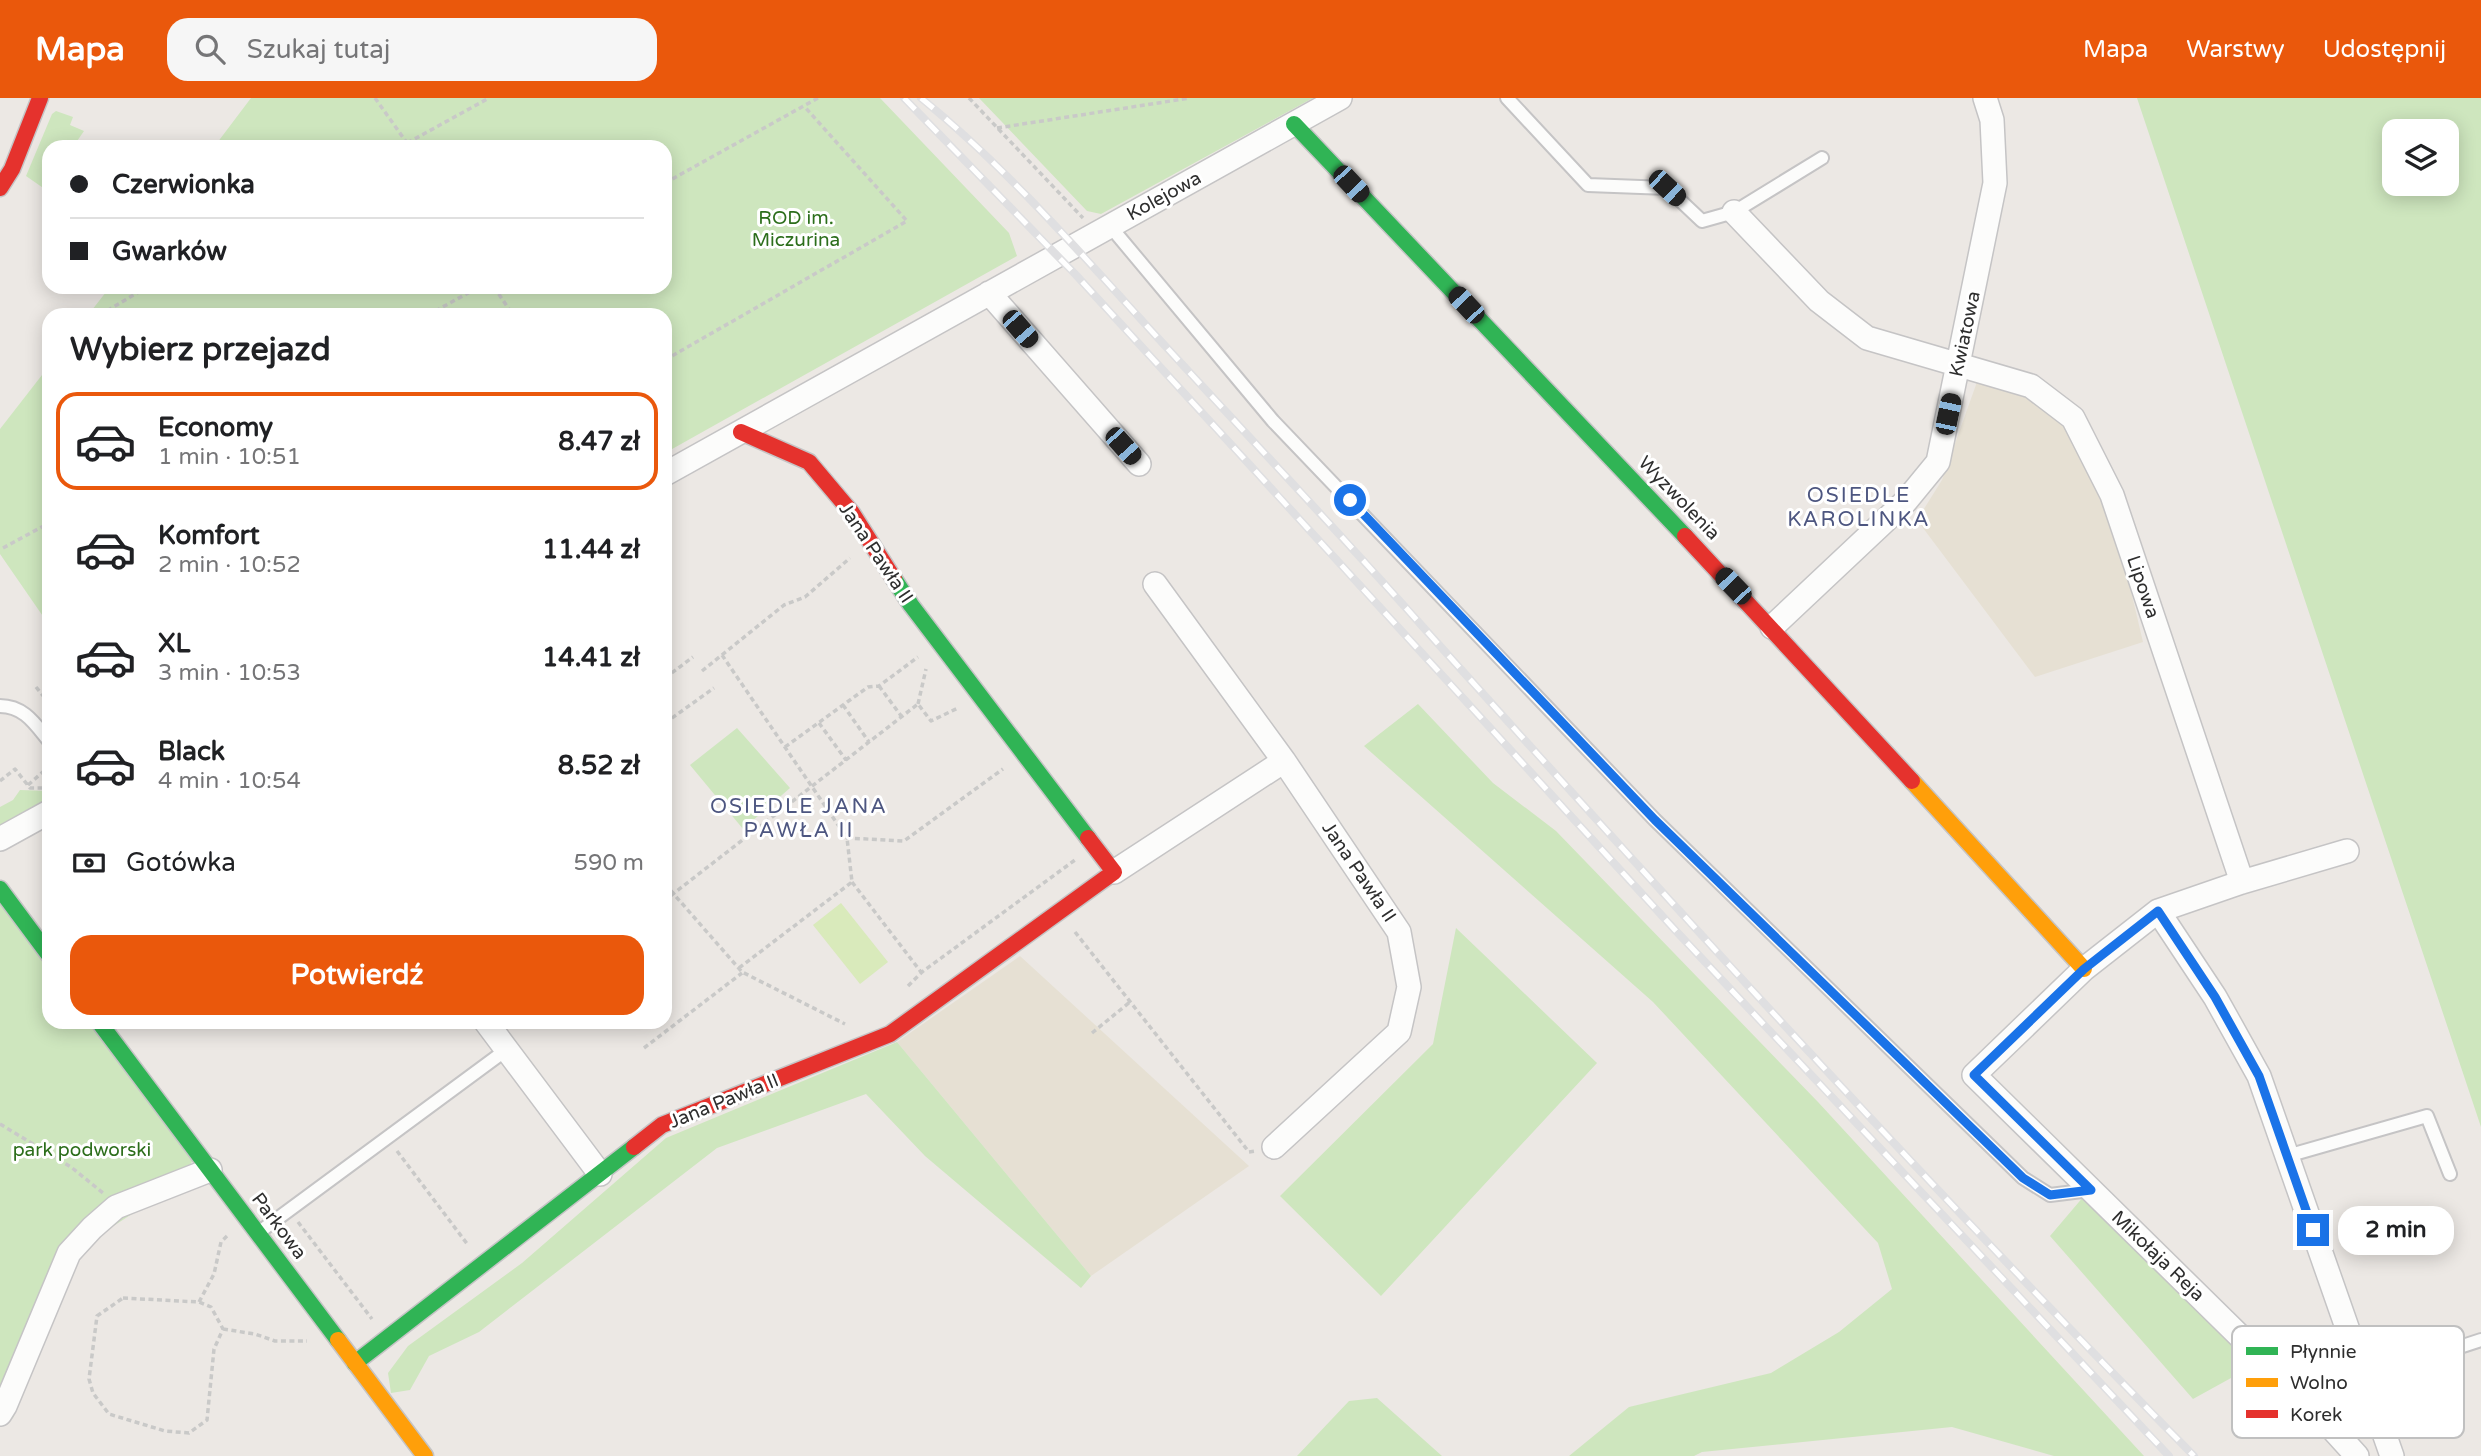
<!DOCTYPE html>
<html lang="pl">
<head>
<meta charset="utf-8">
<style>
	:root { --surface:#fff; --page:#f6f6f6; --text:#202124; --muted:#757577; --line:#e0e0e0; --accent:#ea580c }
	body { margin:0; font-family:"Varela Round",sans-serif; background:var(--page); color:var(--text); height:100vh; display:flex; flex-direction:column; font-size:26px; white-space:nowrap }
	* { box-sizing:border-box; margin:0 }
	p { font-size:23px; color:var(--muted) }
	.icon { flex:none; width:38px; height:38px; fill:none; stroke:currentColor; stroke-width:2; stroke-linecap:round; stroke-linejoin:round }
	.map { position:relative; flex:1; overflow:hidden }
	.drawer { position:absolute; left:42px; top:210px; width:630px; height:721px; display:flex; flex-direction:column; background:var(--surface); border-radius:21px; box-shadow:0 4px 18px #0003 }
	.drawer>* { flex:none }
	.banner { position:absolute; left:42px; top:42px; width:630px; height:154px; border-radius:21px; box-shadow:0 4px 18px #0003; display:grid; align-content:center; height:154px; padding:0 28px; background:var(--surface) }
	.controls { position:absolute; left:2382px; top:21px; display:grid; gap:14px }
	.controls a { display:grid; place-items:center; width:77px; height:77px; border-radius:14px; background:var(--surface); box-shadow:0 4px 18px #0003; font-size:35px }
	.end { position:absolute; width:32px; height:32px; margin:-16px; border:9px solid #1a73e8; background:#fff; box-shadow:0 0 0 4px #fff }
	.from { border-radius:50% }
	.bubble { position:absolute; height:49px; border-radius:21px; background:var(--surface); box-shadow:0 4px 18px #0003; font-size:23px; font-weight:700; line-height:49px; text-align:center }
	.car { position:absolute; width:21px; height:42px; margin:-21px -10px; border-radius:9px; box-shadow:0 0 5px 2px #0007; background:linear-gradient(#222 24%,#8ab4d8 0 40%,#222 0 76%,#8ab4d8 0 86%,#222 0) }
	.banner b { display:flex; align-items:center; gap:24px; height:66px; font-size:26px }
	.banner b+b { border-top:2px solid var(--line) }
	.banner i { width:18px; height:18px; background:var(--text) }
	ul { padding:0; list-style:none }
	li { display:flex; align-items:center; gap:21px; height:98px; margin:0 14px 10px; padding:0 14px; border:4px solid transparent; border-radius:21px }
	li div { flex:1 }
	li b { display:block; font-size:26px }
	li em { font-style:normal; font-weight:700 }
	li.selected { border-color:var(--accent) }
	li>.icon { width:63px; height:63px; stroke-width:1.5 }
	h2 { padding:0 28px; font-size:32px; line-height:84px }
	.pay { display:flex; align-items:center; gap:18px; height:77px; padding:0 28px; font-size:26px }
	.pay p { margin-inline-start:auto }
	.primary-button { display:flex; gap:14px; margin-top:auto; padding:14px 28px }
	.primary-button a { flex:1; height:80px; border-radius:21px; background:var(--accent); color:#fff; font-size:28px; font-weight:700; line-height:80px; text-align:center }
	header { display:flex; align-items:center; gap:42px; box-sizing:border-box; height:98px; padding:0 35px; background:var(--accent); color:#fff }
	header strong { font-size:33px }
	nav { display:flex; gap:38px; margin-inline-start:auto; font-size:24px }
	.search { width:490px; height:63px; background:var(--page); display:flex; align-items:center; gap:18px; box-sizing:border-box; padding:0 24px; border-radius:21px; color:var(--muted); font-size:26px }
	.map>svg:first-child { display:block }
	.education { fill:#e6e0d3 }
	.green { fill:#cee6be; fill-rule:evenodd }
	.pitch { fill:#d9eabb }
	.lines { fill:none; stroke-linecap:round; stroke-linejoin:round }
	.lane-casing { stroke:#c5c4c5; stroke-width:16 }
	.street-casing { stroke:#c5c4c5; stroke-width:26 }
	.fast-casing { stroke:#c5c4c5; stroke-width:19 }
	.slow-casing { stroke:#c5c4c5; stroke-width:19 }
	.jam-casing { stroke:#c5c4c5; stroke-width:19 }
	.path { stroke:#c9c9c8; stroke-width:3.5; stroke-dasharray:5 3.5; stroke-linecap:butt }
	.lane { stroke:#fcfcfb; stroke-width:12 }
	.street { stroke:#fcfcfb; stroke-width:23 }
	.fast { stroke:#30b455; stroke-width:16 }
	.slow { stroke:#ff9f0a; stroke-width:16 }
	.jam { stroke:#e5322d; stroke-width:16 }
	.rail-casing { stroke:#dfdfe1; stroke-width:8 }
	.rail { stroke:#fff; stroke-width:5; stroke-dasharray:16; stroke-linecap:butt }
	.route { stroke:#1a73e8; stroke-width:9 }
	.labels { text-anchor:middle; dominant-baseline:central; stroke-width:6; stroke-linejoin:round; paint-order:stroke }
	.street-label { font-size:19px; fill:#2e2e2e; stroke:#fff }
	.park-label { font-size:19px; fill:#2c6e1b; stroke:#fff }
	.neighbourhood-label { font-size:21px; letter-spacing:2px; fill:#4d5680; stroke:#fff }
	.key { fill:#fff; stroke:#c0c0c0; stroke-width:2 }
	.key-label { font-size:19px; fill:#2e2e2e }
</style>
</head>
<body>
<header>
<strong>Mapa</strong>
<div class="search"><svg class="icon" aria-label="search" viewBox="0 0 24 24"><circle cx="10" cy="10" r="6"/><path d="M15 15l6 6"/></svg>Szukaj tutaj</div>
<nav><a>Mapa</a><a>Warstwy</a><a>Udostępnij</a></nav>
</header>
<div class="map">
<svg width="2481" height="1358" viewBox="0 0 2481 1358">
	<rect width="100%" height="100%" fill="#ece8e4"/>
	<path class="education" d="M 1977,284 L 2026,299 L 2070,329 L 2114,421 L 2143,544 L 2035,579 L 1917,422 L 1942,382 Z
		M 1020,858 L 1249,1068 L 1091,1178 L 897,944 Z"/>
	<path class="green" d="M 251,0 L 880,0 L 1009,135 L 1017,158 L 665,355 L 665,217 L 88,217 L 110,189 L 665,189 L 665,49 L 214,49 Z
		M 979,0 L 1313,0 L 1101,116 L 1087,113 Z
		M 2137,0 L 2481,0 L 2481,1029 ZM 2394,33 L 2446,33 L 2446,86 L 2394,86 Z
		M 56,13 L 73,19 L 70,27 L 84,33 L 73,49 L 49,49 L 49,94 L 26,78 L 52,16 Z
		M 49,268 L 49,527 L 0,456 L 0,331 Z
		M 1418,606 L 1493,685 L 1556,733 L 1818,1004 L 2144,1358 L 2054,1358 L 1952,1329 L 1702,1354 L 1694,1358 L 1569,1358 L 1629,1309 L 1771,1275 L 1839,1234 L 1892,1191 L 1878,1145 L 1653,904 L 1364,648 Z
		M 737,630 L 790,690 L 743,731 L 690,667 Z
		M 20,692 L 49,693 L 49,707 L 12,725 L 0,727 L 0,709 L 13,702 Z
		M 0,804 L 49,870 L 49,924 L 89,924 L 193,1062 L 183,1079 L 132,1116 L 84,1147 L 13,1320 L 0,1327 Z
		M 1456,830 L 1597,965 L 1381,1198 L 1280,1098 L 1433,946 Z
		M 897,944 L 1091,1178 L 1081,1190 L 925,1058 L 866,996 L 717,1050 L 479,1234 L 429,1258 L 410,1292 L 391,1295 L 388,1275 L 408,1248 L 522,1165 L 666,1040 Z
		M 2084,1098 L 2260,1264 L 2193,1301 L 2050,1138 Z
		M 1377,1300 L 1442,1358 L 1297,1358 L 1349,1303 Z"/>
	<path class="pitch" d="M 841,805 L 888,864 L 860,886 L 813,827 Z"/>
	<g class="lines">
		<defs>
			<path id="lane" d="M 1507,0 L 1588,87 L 1667,90 L 1702,123 L 1734,114 L 1822,60
				M 1110,128 L 1273,323 L 1655,722 L 2023,1080 L 2050,1097 L 2090,1092
				M 0,608 C 24,608 35,626 49,643
				M 2287,1058 L 2427,1018 L 2450,1076
				M 258,1135 L 506,952
				M 2365,1280 L 2481,1242"/>
			<path id="street" d="M 1734,114 L 1819,203 L 1867,240 L 2031,288 L 2073,320 L 2112,397 L 2242,784
				M 989,195 L 1139,366
				M 665,376 L 1340,0
				M 1155,486 L 1284,663
				M 1772,529 L 1906,403 L 1938,364 L 1995,85 L 1992,22 L 1985,0
				M 0,741 L 49,714
				M 2347,753 L 2242,784 L 2158,813 L 2084,871 L 1974,977 L 2319,1316 L 2357,1358
				M 1114,774 L 1284,663 L 1399,834 L 1409,889 L 1399,934 L 1274,1049
				M 2158,813 L 2215,899 L 2259,978 L 2392,1358
				M 486,924 L 600,1076
				M 0,1316 L 5,1308 L 69,1155 L 92,1130 L 116,1109 L 210,1072"/>
			<path id="fast" d="M 1294,26 L 1685,438
				M 894,481 L 911,507 L 1088,740
				M 0,791 L 49,857
				M 99,924 L 338,1242
				M 355,1265 L 634,1049"/>
			<path id="slow" d="M 1912,683 L 2084,871
				M 338,1242 L 425,1358"/>
			<path id="jam" d="M 0,90 L 12,71 L 40,0
				M 741,334 L 809,364 L 852,415 L 894,481
				M 1685,438 L 1912,683
				M 634,1049 L 662,1027 L 890,936 L 1114,774 L 1088,740"/>
		</defs>
		<use href="#lane" class="lane-casing"/>
		<use href="#street" class="street-casing"/>
		<use href="#fast" class="fast-casing"/>
		<use href="#slow" class="slow-casing"/>
		<use href="#jam" class="jam-casing"/>
		<path class="path" d="M 375,0 L 407,45
			M 969,0 L 1083,120
			M 997,30 L 1190,0
			M 400,49 L 489,0
			M 665,85 L 818,0
			M 494,189 L 513,217
			M 100,217 L 147,189
			M 428,217 L 479,189
			M 665,262 L 907,123 L 804,8
			M 3,450 L 49,425
			M 722,557 L 847,740 L 904,743 L 1003,671
			M 702,573 L 784,507 L 805,499 L 850,460
			M 665,580 L 693,559
			M 879,588 L 902,619
			M 36,589 L 49,605
			M 918,606 L 926,571
			M 843,607 L 869,644
			M 665,625 L 714,590
			M 819,625 L 846,662
			M 785,649 L 868,589 L 879,588 L 918,559
			M 0,683 L 15,671 L 30,690 L 49,690
			M 28,687 L 45,672
			M 852,784 L 921,874
			M 665,786 L 742,874 L 845,926
			M 665,813 L 669,799 L 918,606 L 931,623 L 958,610
			M 1075,834 L 1249,1054 L 1256,1053
			M 739,870 L 852,784 L 847,740
			M 908,888 L 922,874 L 1075,762
			M 1092,935 L 1130,904
			M 644,950 L 742,875
			M 0,1026 L 71,1069 L 103,1095
			M 397,1053 L 468,1147
			M 298,1124 L 372,1221
			M 123,1200 L 199,1204 L 211,1209 L 223,1231 L 214,1251 L 207,1322 L 189,1335 L 165,1333 L 109,1316 L 93,1295 L 89,1281 L 97,1218 Z
			M 199,1204 L 214,1176 L 221,1144 L 228,1137
			M 223,1231 L 255,1236 L 275,1243 L 307,1243"/>
		<use href="#lane" class="lane"/>
		<use href="#street" class="street"/>
		<use href="#fast" class="fast"/>
		<use href="#slow" class="slow"/>
		<use href="#jam" class="jam"/>
		<defs>
			<path id="rail" d="M 904,0 L 1076,177 L 1676,833 L 2169,1358
				M 921,0 C 1008,71 1082,157 1157,239 C 1246,336 1336,431 1423,529 C 1675,810 1929,1089 2194,1358"/>
		</defs>
		<use href="#rail" class="rail-casing"/>
		<use href="#rail" class="rail"/>
	</g>
	<g class="lines">
		<path class="route" d="M 1350,402 L 1655,722 L 2023,1080 L 2050,1097 L 2091,1092 L 1974,977 L 2084,871 L 2158,813 L 2215,899 L 2259,978 L 2313,1132"/>
	</g>
	<g class="labels">
		<g class="street-label">
			<text transform="translate(1164 98) rotate(-29)">Kolejowa</text>
			<text transform="translate(1965 236) rotate(-78)">Kwiatowa</text>
			<text transform="translate(1679 400) rotate(46)">Wyzwolenia</text>
			<text transform="translate(876 455) rotate(56)">Jana Pawła II</text>
			<text transform="translate(2143 489) rotate(71)">Lipowa</text>
			<text transform="translate(1359 774) rotate(56)">Jana Pawła II</text>
			<text transform="translate(724 1003) rotate(-22)">Jana Pawła II</text>
			<text transform="translate(279 1128) rotate(53)">Parkowa</text>
			<text transform="translate(2158 1158) rotate(44)">Mikołaja Reja</text>
		</g>
		<g class="park-label">
			<text x="796" y="120">ROD im.<tspan x="796" dy="22">Miczurina</tspan></text>
			<text x="82" y="1052">park podworski</text>
		</g>
		<g class="neighbourhood-label">
			<text x="1859" y="397">OSIEDLE<tspan x="1859" dy="24">KAROLINKA</tspan></text>
			<text x="799" y="708">OSIEDLE JANA<tspan x="799" dy="24">PAWŁA II</tspan></text>
		</g>
	</g>
	<rect x="2232" y="1228" width="232" height="112" rx="10" class="key"/>
	<rect x="2246" y="1249" width="32" height="8" fill="#30b455"/>
	<rect x="2246" y="1280" width="32" height="9" fill="#ff9f0a"/>
	<rect x="2246" y="1312" width="32" height="8" fill="#e5322d"/>
	<g class="key-label">
		<text x="2290" y="1260">Płynnie</text>
		<text x="2290" y="1291">Wolno</text>
		<text x="2290" y="1323">Korek</text>
	</g>
</svg>
<div class="controls">
<a><svg class="icon" aria-label="layers" viewBox="0 0 24 24"><path d="M12 4l9 5-9 5-9-5zM3 14l9 5 9-5"/></svg></a>
</div>
<i class="end from" style="left:1350px;top:402px"></i>
<i class="end" style="left:2313px;top:1132px"></i>
<div class="bubble" style="left:2338px;top:1108px;width:116px">2 min</div>
<i class="car" style="left:1351px;top:86px;rotate:137deg"></i>
<i class="car" style="left:1667px;top:90px;rotate:133deg"></i>
<i class="car" style="left:1466px;top:207px;rotate:317deg"></i>
<i class="car" style="left:1020px;top:231px;rotate:139deg"></i>
<i class="car" style="left:1948px;top:316px;rotate:12deg"></i>
<i class="car" style="left:1123px;top:348px;rotate:138deg"></i>
<i class="car" style="left:1733px;top:488px;rotate:316deg"></i>
<div class="banner">
<b><i class="from"></i>Czerwionka</b>
<b><i></i>Gwarków</b>
</div>
<section class="drawer">
<h2>Wybierz przejazd</h2>
<ul>
<li class="selected"><svg class="icon" aria-label="car" viewBox="0 0 24 24"><path d="M5 17H2v-5l4-1 3-4h7l3 4 3 1v5h-3M9 17h6M6 11h13"/><circle cx="7" cy="17" r="2"/><circle cx="17" cy="17" r="2"/></svg><div><b>Economy</b><p>1 min · 10:51</p></div><em>8.47 zł</em></li>
<li><svg class="icon" aria-label="car" viewBox="0 0 24 24"><path d="M5 17H2v-5l4-1 3-4h7l3 4 3 1v5h-3M9 17h6M6 11h13"/><circle cx="7" cy="17" r="2"/><circle cx="17" cy="17" r="2"/></svg><div><b>Komfort</b><p>2 min · 10:52</p></div><em>11.44 zł</em></li>
<li><svg class="icon" aria-label="car" viewBox="0 0 24 24"><path d="M5 17H2v-5l4-1 3-4h7l3 4 3 1v5h-3M9 17h6M6 11h13"/><circle cx="7" cy="17" r="2"/><circle cx="17" cy="17" r="2"/></svg><div><b>XL</b><p>3 min · 10:53</p></div><em>14.41 zł</em></li>
<li><svg class="icon" aria-label="car" viewBox="0 0 24 24"><path d="M5 17H2v-5l4-1 3-4h7l3 4 3 1v5h-3M9 17h6M6 11h13"/><circle cx="7" cy="17" r="2"/><circle cx="17" cy="17" r="2"/></svg><div><b>Black</b><p>4 min · 10:54</p></div><em>8.52 zł</em></li>
</ul>
<div class="pay"><svg class="icon" aria-label="cash" viewBox="0 0 24 24"><path d="M3 7h18v10H3z"/><circle cx="12" cy="12" r="2"/></svg>Gotówka<p>590 m</p></div>
<div class="primary-button"><a>Potwierdź</a></div>
</section>
</div>
</body>
</html>
